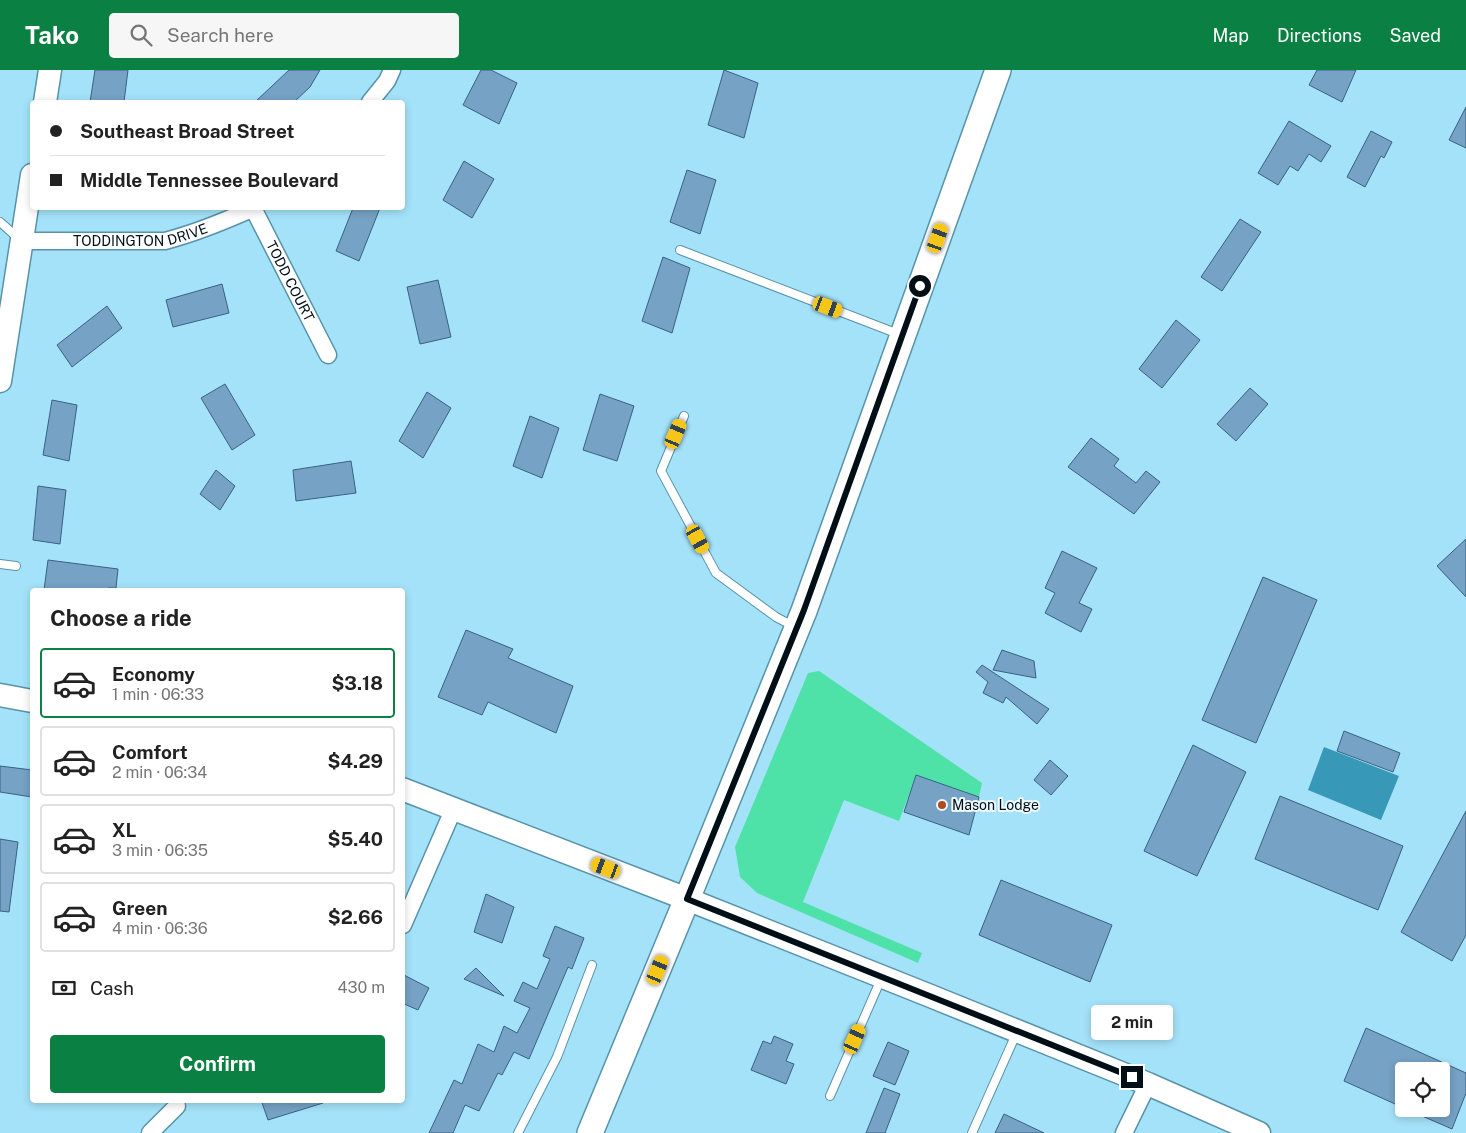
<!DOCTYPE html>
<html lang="en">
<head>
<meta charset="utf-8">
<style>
	:root { --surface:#fff; --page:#f6f6f6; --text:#222; --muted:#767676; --line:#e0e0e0; --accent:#0b8043 }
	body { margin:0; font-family:"Public Sans",sans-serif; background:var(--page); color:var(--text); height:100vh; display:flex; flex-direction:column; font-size:19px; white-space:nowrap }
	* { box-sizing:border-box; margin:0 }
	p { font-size:16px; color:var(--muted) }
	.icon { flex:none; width:28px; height:28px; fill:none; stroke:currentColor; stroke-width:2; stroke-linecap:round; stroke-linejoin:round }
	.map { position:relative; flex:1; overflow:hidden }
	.side { position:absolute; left:30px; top:518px; width:375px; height:515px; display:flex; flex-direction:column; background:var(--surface); border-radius:5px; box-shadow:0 2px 8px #0003 }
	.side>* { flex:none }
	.banner { position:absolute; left:30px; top:30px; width:375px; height:110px; border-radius:5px; box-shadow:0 2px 8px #0003; display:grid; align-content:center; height:110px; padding:0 20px; background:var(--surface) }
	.tools { position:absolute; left:1395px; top:992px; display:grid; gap:10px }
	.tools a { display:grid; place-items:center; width:55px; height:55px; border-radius:5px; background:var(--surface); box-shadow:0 2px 8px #0003; font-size:25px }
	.end { position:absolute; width:22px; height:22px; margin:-11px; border:6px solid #000f16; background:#fff; box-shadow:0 0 0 2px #fff }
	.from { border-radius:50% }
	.bubble { position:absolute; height:35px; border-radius:5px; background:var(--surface); box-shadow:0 2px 8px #0003; font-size:16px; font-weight:700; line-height:35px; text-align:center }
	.car { position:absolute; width:15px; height:30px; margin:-15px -8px; border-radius:6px; box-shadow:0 0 4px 1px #0007; background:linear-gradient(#f5c518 24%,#345 0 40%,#f5c518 0 76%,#345 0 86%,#f5c518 0) }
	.banner b { display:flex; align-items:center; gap:18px; height:48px; font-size:19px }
	.banner b+b { border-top:1px solid var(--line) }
	.banner i { width:12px; height:12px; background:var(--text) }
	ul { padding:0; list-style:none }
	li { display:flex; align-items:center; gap:15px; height:70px; margin:0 10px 8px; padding:0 10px; border:2px solid var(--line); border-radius:5px }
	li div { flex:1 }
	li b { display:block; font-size:19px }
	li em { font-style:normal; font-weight:700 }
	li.current { border-color:var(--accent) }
	li>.icon { width:45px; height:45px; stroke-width:1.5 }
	h2 { padding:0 20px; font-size:22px; line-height:60px }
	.pay { display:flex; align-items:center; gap:12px; height:55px; padding:0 20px; font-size:19px }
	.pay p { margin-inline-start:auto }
	.action { display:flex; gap:10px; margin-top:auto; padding:10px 20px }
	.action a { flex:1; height:58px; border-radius:5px; background:var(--accent); color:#fff; font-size:20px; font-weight:700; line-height:58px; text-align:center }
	header { display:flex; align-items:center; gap:30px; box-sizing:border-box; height:70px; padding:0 25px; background:var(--accent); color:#fff }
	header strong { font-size:24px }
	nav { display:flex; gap:28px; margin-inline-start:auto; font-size:18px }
	.search { width:350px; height:45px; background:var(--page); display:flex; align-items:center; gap:12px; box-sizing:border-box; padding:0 18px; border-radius:5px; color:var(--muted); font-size:19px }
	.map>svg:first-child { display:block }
	.green { fill:#4fe2a8 }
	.water { fill:#3898b7 }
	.building { fill:#76a2c5; stroke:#386283 }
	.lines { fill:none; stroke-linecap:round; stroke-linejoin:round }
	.lane-casing { stroke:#5793a9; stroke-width:10 }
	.street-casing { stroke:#5793a9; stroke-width:19 }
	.secondary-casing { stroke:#5793a9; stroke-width:25 }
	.primary-casing { stroke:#5793a9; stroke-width:28 }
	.lane { stroke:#fff; stroke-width:8 }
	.street { stroke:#fff; stroke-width:16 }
	.secondary { stroke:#fff; stroke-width:22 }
	.primary { stroke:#fff; stroke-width:25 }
	.route { stroke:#000f16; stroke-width:6 }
	.poi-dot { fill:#b14c1c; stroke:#eefaff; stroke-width:2 }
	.labels { text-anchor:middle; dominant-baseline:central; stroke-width:4; stroke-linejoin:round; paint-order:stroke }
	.street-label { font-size:14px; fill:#000f16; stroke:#eefaff }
	.poi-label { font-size:14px; fill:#000f16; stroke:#eefaff; text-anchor:start }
</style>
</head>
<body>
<header>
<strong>Tako</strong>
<div class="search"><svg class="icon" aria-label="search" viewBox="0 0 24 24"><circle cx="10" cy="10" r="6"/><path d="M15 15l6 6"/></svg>Search here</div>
<nav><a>Map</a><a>Directions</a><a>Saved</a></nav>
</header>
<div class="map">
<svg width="1466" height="1063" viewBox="0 0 1466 1063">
	<rect width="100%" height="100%" fill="#a4e2f9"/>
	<path class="green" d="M 819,601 L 982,713 L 979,727 L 916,706 L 899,751 L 844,730 L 803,832 L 922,883 L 918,893 L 757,823 L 740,807 L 735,777 L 808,603 Z"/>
	<path class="water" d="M 1324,677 L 1399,706 L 1381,750 L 1308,720 Z"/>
	<path class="building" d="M 95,0 L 128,0 L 124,32 L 90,32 Z
		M 289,0 L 320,0 L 310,17 L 294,32 L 255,32 Z
		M 481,0 L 491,0 L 517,13 L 499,54 L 463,35 Z
		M 724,0 L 758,13 L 744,68 L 708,55 Z
		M 1317,0 L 1356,0 L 1342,32 L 1309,15 Z
		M 1466,37 L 1466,78 L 1449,70 Z
		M 1289,51 L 1331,76 L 1321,92 L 1309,84 L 1298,101 L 1290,96 L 1278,115 L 1258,103 Z
		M 1371,61 L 1392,72 L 1384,88 L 1381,86 L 1365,117 L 1347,107 Z
		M 464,91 L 494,109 L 472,148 L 443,130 Z
		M 687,100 L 716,110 L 700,164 L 670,152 Z
		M 353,138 L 380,138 L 359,191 L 336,181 Z
		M 1240,149 L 1261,162 L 1222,221 L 1201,207 Z
		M 663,187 L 690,198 L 672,263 L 642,251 Z
		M 438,210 L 451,267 L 420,274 L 407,217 Z
		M 222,214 L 229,243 L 173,257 L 166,230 Z
		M 107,236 L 122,258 L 72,297 L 57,275 Z
		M 1176,250 L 1200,270 L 1162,318 L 1139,299 Z
		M 225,314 L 255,365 L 232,380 L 201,328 Z
		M 1250,318 L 1268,334 L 1236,371 L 1217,354 Z
		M 427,322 L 451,338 L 423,388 L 399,371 Z
		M 600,324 L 634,336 L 617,391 L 583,380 Z
		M 52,330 L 77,335 L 69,391 L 43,385 Z
		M 530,346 L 559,358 L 542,408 L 513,396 Z
		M 1091,368 L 1119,389 L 1114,396 L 1136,413 L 1146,401 L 1160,412 L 1134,444 L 1068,397 Z
		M 351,391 L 356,423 L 296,431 L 293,400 Z
		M 216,400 L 235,416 L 220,440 L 200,424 Z
		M 38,416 L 66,420 L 60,474 L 33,470 Z
		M 1466,469 L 1466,527 L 1437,496 Z
		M 1062,481 L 1097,498 L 1079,533 L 1092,539 L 1081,562 L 1045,543 L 1055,523 L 1045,518 Z
		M 48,490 L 118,499 L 116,518 L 108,518 L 107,520 L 44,520 Z
		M 1263,507 L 1317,530 L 1256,673 L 1202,650 Z
		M 466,560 L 513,579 L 508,588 L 573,616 L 556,663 L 488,632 L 482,645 L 438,627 Z
		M 1002,580 L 1034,591 L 1036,608 L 993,600 Z
		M 982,595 L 1049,639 L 1037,654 L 1006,627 L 1003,633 L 983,623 L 988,612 L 976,602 Z
		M 1344,661 L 1400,683 L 1393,702 L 1337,681 Z
		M 1193,675 L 1246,702 L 1197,806 L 1144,781 Z
		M 1050,690 L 1068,706 L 1051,725 L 1034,710 Z
		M 0,696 L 32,700 L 32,727 L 0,722 Z
		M 916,705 L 979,727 L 969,765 L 904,742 Z
		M 1280,726 L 1403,776 L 1378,840 L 1255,789 Z
		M 1466,741 L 1466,865 L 1452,891 L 1401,862 Z
		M 0,769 L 18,772 L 9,842 L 0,841 Z
		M 1001,810 L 1112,855 L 1090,912 L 979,865 Z
		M 486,824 L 514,837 L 502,873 L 474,862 Z
		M 555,856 L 584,868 L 572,899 L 568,897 L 529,989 L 514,982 L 502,1005 L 498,1003 L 479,1041 L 465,1035 L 453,1063 L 429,1063 L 454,1010 L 462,1014 L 478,974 L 494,982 L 504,956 L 517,963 L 530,938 L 514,931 L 523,912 L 537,919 L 550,889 L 543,886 Z
		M 476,898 L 504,926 L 464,909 Z
		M 402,904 L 429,918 L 418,940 L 402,933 Z
		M 1366,958 L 1466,1003 L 1466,1023 L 1452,1059 L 1406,1039 L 1441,1039 L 1441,1001 L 1404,1001 L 1404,1038 L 1344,1011 Z
		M 774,966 L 793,974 L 786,991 L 794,994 L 786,1014 L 751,1000 L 763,971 L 771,974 Z
		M 888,972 L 909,981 L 895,1015 L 873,1006 Z
		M 884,1018 L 900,1024 L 885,1063 L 866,1063 Z
		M 261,1030 L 322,1030 L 323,1033 L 268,1050 Z
		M 1004,1044 L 1044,1063 L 995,1063 Z"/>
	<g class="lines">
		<defs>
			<path id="lane" d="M 0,152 L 18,168
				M 680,180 L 901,265
				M 684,346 L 661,401 L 716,503 L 776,547 L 795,557
				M 0,494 L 16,496
				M 830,1026 L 881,909
				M 518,1063 L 557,987 L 592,895
				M 972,1063 L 1017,962"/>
			<g id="street">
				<path d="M 370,32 L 387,11 L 392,0"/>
				<path id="s1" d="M 253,138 L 328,285"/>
				<path id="s2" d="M 22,171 L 165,171 C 196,163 225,151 254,138"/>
				<path d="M 403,855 L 454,738"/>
				<path d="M 150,1063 L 177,1036"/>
				<path d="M 1124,1063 L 1148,1014"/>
			</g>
			<path id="secondary" d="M 45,32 L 50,0
				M 0,311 L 32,105
				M 0,625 L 32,631
				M 402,719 L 687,829 L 928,925 L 1148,1014 L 1259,1063"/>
			<path id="primary" d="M 590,1063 L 687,829 L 804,541 L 998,0"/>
		</defs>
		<use href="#lane" class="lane-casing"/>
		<use href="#street" class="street-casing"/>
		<use href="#secondary" class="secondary-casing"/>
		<use href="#primary" class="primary-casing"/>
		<use href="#lane" class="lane"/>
		<use href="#street" class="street"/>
		<use href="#secondary" class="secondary"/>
		<use href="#primary" class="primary"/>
	</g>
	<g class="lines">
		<path class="route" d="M 920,216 L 804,540 L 687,829 L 1132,1007"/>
	</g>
	<circle class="poi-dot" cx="942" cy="735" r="5"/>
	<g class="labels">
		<g class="street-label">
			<text stroke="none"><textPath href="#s2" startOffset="119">TODDINGTON DRIVE</textPath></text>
			<text stroke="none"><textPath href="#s1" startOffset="82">TODD COURT</textPath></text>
		</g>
		<g class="poi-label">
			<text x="952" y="735">Mason Lodge</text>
		</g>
	</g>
</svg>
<div class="tools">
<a><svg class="icon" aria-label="locate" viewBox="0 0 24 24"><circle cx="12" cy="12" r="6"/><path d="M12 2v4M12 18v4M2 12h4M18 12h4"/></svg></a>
</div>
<i class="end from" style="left:920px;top:216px"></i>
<i class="end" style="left:1132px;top:1007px"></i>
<div class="bubble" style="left:1091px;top:935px;width:82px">2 min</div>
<i class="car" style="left:938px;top:168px;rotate:20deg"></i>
<i class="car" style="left:828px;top:237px;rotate:111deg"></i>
<i class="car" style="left:676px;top:364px;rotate:23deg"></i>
<i class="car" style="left:698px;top:469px;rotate:151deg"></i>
<i class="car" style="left:606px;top:798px;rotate:291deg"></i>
<i class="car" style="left:658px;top:900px;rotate:23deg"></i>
<i class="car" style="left:855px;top:969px;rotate:24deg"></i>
<div class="banner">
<b><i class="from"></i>Southeast Broad Street</b>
<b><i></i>Middle Tennessee Boulevard</b>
</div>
<section class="side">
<h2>Choose a ride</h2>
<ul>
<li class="current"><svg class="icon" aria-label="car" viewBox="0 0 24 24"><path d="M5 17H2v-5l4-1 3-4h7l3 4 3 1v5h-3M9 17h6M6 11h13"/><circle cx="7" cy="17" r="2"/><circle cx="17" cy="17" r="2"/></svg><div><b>Economy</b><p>1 min · 06:33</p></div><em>$3.18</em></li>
<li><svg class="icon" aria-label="car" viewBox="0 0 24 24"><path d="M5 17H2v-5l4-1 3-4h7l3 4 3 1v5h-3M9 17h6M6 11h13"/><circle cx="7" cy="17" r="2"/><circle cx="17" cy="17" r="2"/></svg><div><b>Comfort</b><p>2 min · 06:34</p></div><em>$4.29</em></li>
<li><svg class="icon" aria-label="car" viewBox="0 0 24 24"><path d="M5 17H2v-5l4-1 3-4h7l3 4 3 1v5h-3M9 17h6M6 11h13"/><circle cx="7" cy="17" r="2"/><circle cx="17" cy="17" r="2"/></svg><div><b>XL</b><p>3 min · 06:35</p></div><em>$5.40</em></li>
<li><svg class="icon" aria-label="car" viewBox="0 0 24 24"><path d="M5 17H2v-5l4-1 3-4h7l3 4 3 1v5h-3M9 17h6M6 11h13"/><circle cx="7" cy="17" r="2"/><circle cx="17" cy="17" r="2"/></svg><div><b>Green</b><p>4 min · 06:36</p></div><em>$2.66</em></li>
</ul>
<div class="pay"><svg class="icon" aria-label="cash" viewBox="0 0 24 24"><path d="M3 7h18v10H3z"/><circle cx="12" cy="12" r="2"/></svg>Cash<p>430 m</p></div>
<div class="action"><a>Confirm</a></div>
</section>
</div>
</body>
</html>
